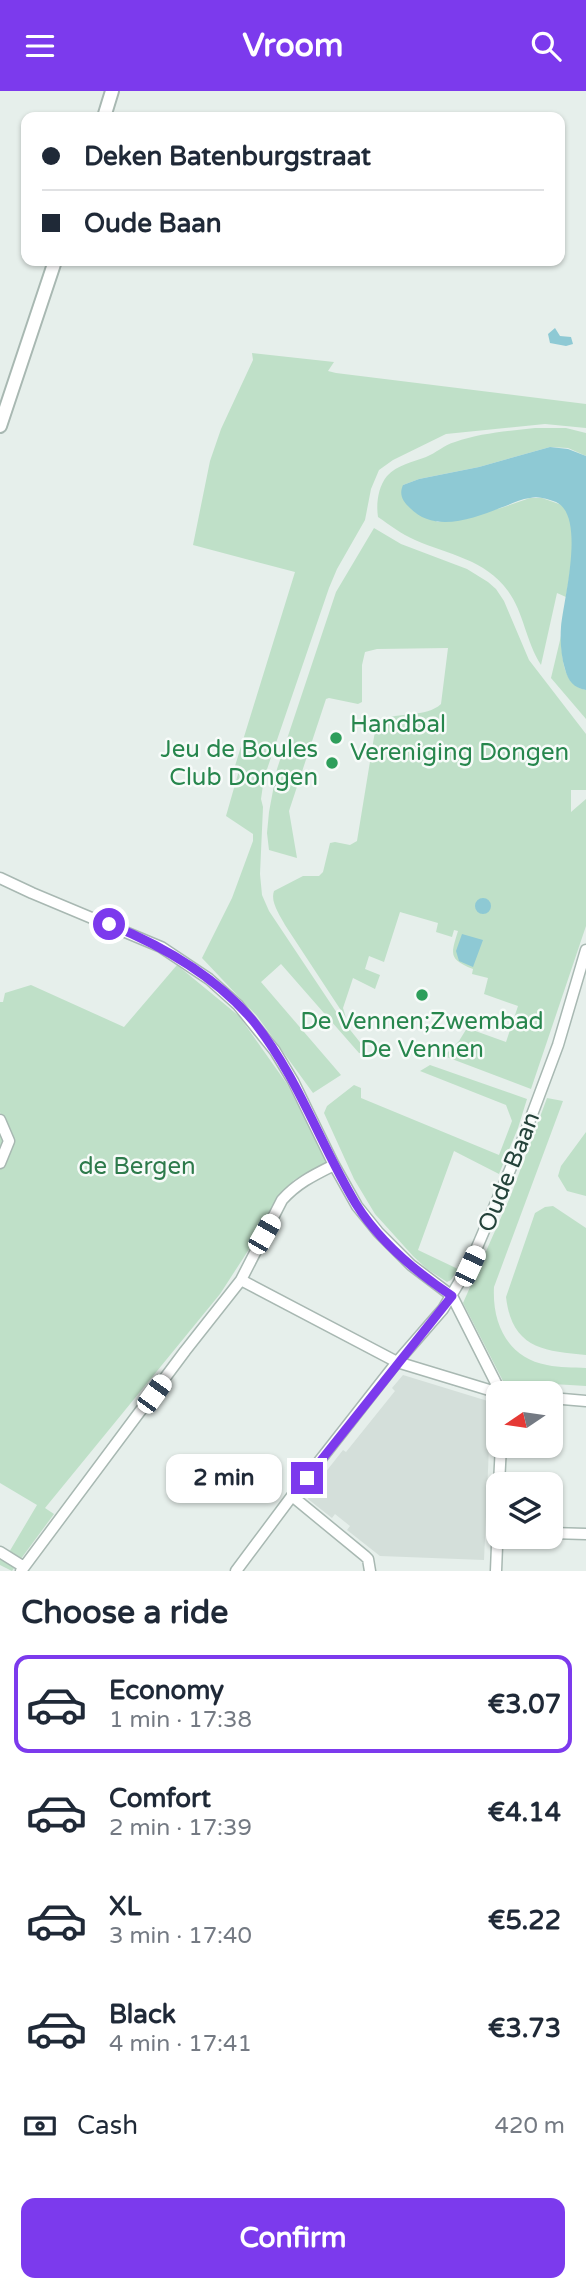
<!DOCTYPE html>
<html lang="en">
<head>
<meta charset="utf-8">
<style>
	:root { --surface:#fff; --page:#f2f2f3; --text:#1f2937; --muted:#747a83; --line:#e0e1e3; --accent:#7c3aed }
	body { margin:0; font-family:"Varela Round",sans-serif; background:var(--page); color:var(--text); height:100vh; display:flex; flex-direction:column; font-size:26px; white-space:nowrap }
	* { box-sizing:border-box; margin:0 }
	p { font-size:23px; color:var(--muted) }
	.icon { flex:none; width:38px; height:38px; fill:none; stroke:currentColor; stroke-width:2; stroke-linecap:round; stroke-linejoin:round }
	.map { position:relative; height:1480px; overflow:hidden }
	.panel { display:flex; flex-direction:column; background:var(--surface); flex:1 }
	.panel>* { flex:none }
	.guide { position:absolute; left:21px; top:21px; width:544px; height:154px; border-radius:14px; box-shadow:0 2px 5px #0004; display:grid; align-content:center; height:154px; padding:0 21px; background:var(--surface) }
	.needle { width:46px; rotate:257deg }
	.fabs { position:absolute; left:486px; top:1290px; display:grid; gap:14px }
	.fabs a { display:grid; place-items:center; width:77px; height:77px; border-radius:14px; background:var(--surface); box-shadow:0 2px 5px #0004; font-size:35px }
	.end { position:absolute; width:32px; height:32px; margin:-16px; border:9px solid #7c3aed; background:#fff; box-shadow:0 0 0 4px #fff }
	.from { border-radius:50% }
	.bubble { position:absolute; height:49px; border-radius:14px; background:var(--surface); box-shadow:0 2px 5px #0004; font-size:23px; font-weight:700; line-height:49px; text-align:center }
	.car { position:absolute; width:21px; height:42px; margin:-21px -10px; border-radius:9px; box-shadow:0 0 5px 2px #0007; background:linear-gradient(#fff 24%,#345 0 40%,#fff 0 76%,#345 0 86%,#fff 0) }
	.guide b { display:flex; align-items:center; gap:24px; height:66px; font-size:26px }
	.guide b+b { border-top:2px solid var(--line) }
	.guide i { width:18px; height:18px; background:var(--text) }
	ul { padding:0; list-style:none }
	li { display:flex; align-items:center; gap:21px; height:98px; margin:0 14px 10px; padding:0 7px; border:4px solid transparent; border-radius:14px }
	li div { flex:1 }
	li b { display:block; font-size:26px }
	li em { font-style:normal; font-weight:700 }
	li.selected { border-color:var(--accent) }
	li>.icon { width:63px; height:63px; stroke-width:1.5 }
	h2 { padding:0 21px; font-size:32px; line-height:84px }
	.pay { display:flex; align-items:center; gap:18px; height:77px; padding:0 21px; font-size:26px }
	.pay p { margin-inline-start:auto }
	.cta { display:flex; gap:14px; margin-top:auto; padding:14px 21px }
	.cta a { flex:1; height:80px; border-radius:14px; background:var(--accent); color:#fff; font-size:28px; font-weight:700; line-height:80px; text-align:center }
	header { display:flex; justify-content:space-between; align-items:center; height:91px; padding:0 21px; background:var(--accent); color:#fff; font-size:32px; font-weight:700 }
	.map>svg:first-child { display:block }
	.built { fill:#d4dfda }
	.green { fill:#bfe0c8 }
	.water { fill:#8ec9d4 }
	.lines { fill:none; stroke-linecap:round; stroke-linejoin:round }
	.minor-casing { stroke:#a8b8b2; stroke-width:13 }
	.tertiary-casing { stroke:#a8b8b2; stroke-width:16 }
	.minor { stroke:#fff; stroke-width:10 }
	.tertiary { stroke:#fff; stroke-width:12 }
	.route { stroke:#7c3aed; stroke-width:9 }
	.leisure-dot { fill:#2e9e5b; stroke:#f7fbf9; stroke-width:2.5 }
	.labels { text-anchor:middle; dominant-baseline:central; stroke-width:5; stroke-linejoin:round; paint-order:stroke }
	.leisure-label { font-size:24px; fill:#27864d; stroke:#f7fbf9; text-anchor:start }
	.park-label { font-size:24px; fill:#2d7a4b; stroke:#f7fbf9 }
	.street-label { font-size:24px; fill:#24423a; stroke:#f7fbf9 }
</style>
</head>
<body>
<header><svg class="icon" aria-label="menu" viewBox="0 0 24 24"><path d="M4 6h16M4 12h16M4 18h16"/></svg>Vroom<svg class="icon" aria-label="search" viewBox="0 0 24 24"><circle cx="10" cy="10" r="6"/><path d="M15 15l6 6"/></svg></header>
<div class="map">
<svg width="586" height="1480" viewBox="0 0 586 1480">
	<rect width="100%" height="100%" fill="#e6efeb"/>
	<path class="built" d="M 403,1284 L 491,1311 L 484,1469 L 380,1465 L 347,1439 L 350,1435 L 335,1423 L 332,1427 L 308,1408 L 310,1401 L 343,1359 L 346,1361 L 395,1300 L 392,1297 Z"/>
	<path class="green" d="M 252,262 L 334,271 L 328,280 L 336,282 L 586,313 L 586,337 L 545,333 L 446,343 L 393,369 L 379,379 L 371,398 L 365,429 L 337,478 L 329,497 L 264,687 L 261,708 L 263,716 L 260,783 L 262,804 L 269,820 L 339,925 L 363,955 L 366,963 L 359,962 L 281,873 L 261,891 L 341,984 L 313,1002 L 257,925 L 202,867 L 232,807 L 253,750 L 253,743 L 226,725 L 238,683 L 235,675 L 295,481 L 193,454 L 210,370 L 221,338 L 253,269 Z
		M 535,337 L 566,337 L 586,342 L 586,365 L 568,357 L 550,356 L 479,376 L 419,388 L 403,394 L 415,421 L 438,431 L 501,417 L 530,407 L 542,407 L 562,414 L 570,423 L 574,436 L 573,462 L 566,506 L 557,502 L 541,574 C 526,551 524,522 508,500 C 485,468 449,464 415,449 C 401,443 390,434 378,426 C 376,413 378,396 387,385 C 397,374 413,371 426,366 C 436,362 444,354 455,351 C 480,342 508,340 535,337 Z
		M 374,437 L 401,453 L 467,478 L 488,491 L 496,498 L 504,510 L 529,569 L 586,643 L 586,699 L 571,699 L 571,721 L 586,708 L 586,835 L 531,998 L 444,965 L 459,950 L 467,937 L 506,951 L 518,915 L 484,903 L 488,887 L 472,883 L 473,878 C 448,868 451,863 458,840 L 454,839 L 452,846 L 436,841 L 438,832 L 400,821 L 384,871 L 369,865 L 365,878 L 380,884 L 375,898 L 353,887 L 343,917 L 346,927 L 285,834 C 280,824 270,811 274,800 L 303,785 L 319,785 L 323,781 L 330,752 L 335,751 L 350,754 L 357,750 L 375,640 L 380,630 C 398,620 426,627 441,613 L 448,557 L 377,558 L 365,561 L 362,574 L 362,611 L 358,613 L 329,607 L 326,608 L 289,720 L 297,767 L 269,759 L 267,742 L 269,721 L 277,678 L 336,501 Z
		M 561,545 C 562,565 562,594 586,599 L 586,628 L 551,587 Z
		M 177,874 L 239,925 L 287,993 L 328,1073 L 294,1089 L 220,1203 L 45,1417 L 54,1423 L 12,1480 L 0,1474 L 0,1459 L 8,1463 L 37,1414 L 0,1392 L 0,1035 L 2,1028 L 0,1021 L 0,911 L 3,911 L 5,902 L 31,894 L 124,936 Z
		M 430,974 L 527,1008 L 518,1037 L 499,1083 L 454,1060 L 418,1159 L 458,1178 L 451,1189 L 447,1191 L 427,1178 L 413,1165 L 375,1123 L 354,1088 L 324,1022 L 327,1015 L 354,994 L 361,997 L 361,1007 L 499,1064 L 512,1030 L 506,1014 L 420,980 Z
		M 547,1007 L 563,1010 L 494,1196 C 492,1233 508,1267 547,1274 C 560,1277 573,1276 586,1277 L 586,1295 L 503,1290 L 463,1212 L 511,1104 Z
		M 586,1041 L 586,1105 L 567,1100 L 558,1085 L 561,1075 Z
		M 553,1115 L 586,1137 L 586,1264 C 543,1260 512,1257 506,1206 L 535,1122 L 545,1116 Z"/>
	<path class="water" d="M 555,237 L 560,245 L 571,246 L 573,253 L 566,255 L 550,252 L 548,243 Z
		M 550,356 L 568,358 L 586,365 L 586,599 C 574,597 568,590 565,578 C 561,565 560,549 561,536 C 564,506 586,425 556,411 C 547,408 539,405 530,407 C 519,408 510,414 500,417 C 472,428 434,442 410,417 C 402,410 399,403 403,394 L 419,388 L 479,376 Z
		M475 815a8 8 0 1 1 16 0a8 8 0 1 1-16 0Z
		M 462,843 L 483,849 L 473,876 L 459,870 L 456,860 Z"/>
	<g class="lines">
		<defs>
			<path id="minor" d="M 0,787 L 32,802 L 161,856 L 209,888 L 238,914 L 275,960 L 293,990 L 334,1074 L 357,1115 L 378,1141 L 411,1174 L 452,1205 L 501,1302
				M 0,1029 L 9,1050 L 0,1072
				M 241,1189 L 397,1271 L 499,1302
				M 551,1307 L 586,1310
				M 499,1393 L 501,1354
				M 292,1405 L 365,1465 L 368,1468 L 370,1480
				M 551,1442 L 586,1443
				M 0,1461 L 24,1476
				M 21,1480 L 185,1260 L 241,1189 L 282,1109 C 297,1092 314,1084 334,1074
				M 236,1480 L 292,1405 L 397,1271 L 443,1218 L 469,1175 L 521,1053 L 558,954 L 586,859
				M 496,1480 L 499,1405"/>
			<path id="tertiary" d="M 104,26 L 112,0
				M 0,335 L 55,170"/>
		</defs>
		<use href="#minor" class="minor-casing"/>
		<use href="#tertiary" class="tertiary-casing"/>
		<use href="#minor" class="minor"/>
		<use href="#tertiary" class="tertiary"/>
	</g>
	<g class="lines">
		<path class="route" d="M 109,833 C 163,855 216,885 254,931 C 298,986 320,1053 356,1113 C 379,1150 416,1181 452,1205 L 307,1387"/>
	</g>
	<g class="leisure-dot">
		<circle cx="336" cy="647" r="7"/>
		<circle cx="332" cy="672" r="7"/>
		<circle cx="422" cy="904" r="7"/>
	</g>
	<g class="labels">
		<g class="leisure-label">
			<text x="350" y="633">Handbal<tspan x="350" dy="28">Vereniging Dongen</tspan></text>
			<text x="318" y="658" text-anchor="end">Jeu de Boules<tspan x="318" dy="28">Club Dongen</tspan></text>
			<text x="422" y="930" text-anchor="middle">De Vennen;Zwembad<tspan x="422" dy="28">De Vennen</tspan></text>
		</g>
		<g class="park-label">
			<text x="137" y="1075">de Bergen</text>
		</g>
		<g class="street-label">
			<text transform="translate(509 1081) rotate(-68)">Oude Baan</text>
		</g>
	</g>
</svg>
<div class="fabs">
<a><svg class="needle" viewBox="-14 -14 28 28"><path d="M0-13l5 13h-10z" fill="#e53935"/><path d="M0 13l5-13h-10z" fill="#747a83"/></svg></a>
<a><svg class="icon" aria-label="layers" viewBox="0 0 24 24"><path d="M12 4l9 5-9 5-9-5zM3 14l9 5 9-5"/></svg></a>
</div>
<i class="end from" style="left:109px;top:833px"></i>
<i class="end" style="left:307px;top:1387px"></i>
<div class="bubble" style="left:166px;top:1363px;width:116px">2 min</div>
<i class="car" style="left:264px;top:1143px;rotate:30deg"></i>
<i class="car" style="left:470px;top:1175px;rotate:25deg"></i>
<i class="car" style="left:154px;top:1303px;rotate:36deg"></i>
<div class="guide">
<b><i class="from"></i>Deken Batenburgstraat</b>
<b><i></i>Oude Baan</b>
</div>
</div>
<section class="panel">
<h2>Choose a ride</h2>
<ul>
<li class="selected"><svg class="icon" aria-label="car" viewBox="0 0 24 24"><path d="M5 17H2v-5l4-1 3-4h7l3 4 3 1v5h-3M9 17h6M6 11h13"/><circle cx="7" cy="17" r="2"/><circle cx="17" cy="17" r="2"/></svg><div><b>Economy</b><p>1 min · 17:38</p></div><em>€3.07</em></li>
<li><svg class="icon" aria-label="car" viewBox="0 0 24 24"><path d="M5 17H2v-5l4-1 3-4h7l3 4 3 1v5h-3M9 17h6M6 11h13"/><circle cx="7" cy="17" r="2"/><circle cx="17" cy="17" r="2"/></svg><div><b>Comfort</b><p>2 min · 17:39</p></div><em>€4.14</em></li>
<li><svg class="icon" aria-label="car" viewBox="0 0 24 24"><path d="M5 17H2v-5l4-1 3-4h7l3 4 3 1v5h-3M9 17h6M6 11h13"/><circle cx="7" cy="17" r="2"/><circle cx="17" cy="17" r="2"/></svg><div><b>XL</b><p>3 min · 17:40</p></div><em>€5.22</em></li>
<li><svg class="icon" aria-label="car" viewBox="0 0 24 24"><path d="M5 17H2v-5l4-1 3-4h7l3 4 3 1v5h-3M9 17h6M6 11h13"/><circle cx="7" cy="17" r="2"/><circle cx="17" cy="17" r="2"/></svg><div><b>Black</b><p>4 min · 17:41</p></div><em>€3.73</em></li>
</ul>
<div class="pay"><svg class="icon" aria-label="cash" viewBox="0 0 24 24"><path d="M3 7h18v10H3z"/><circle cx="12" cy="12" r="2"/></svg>Cash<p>420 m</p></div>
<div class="cta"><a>Confirm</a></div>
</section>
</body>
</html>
